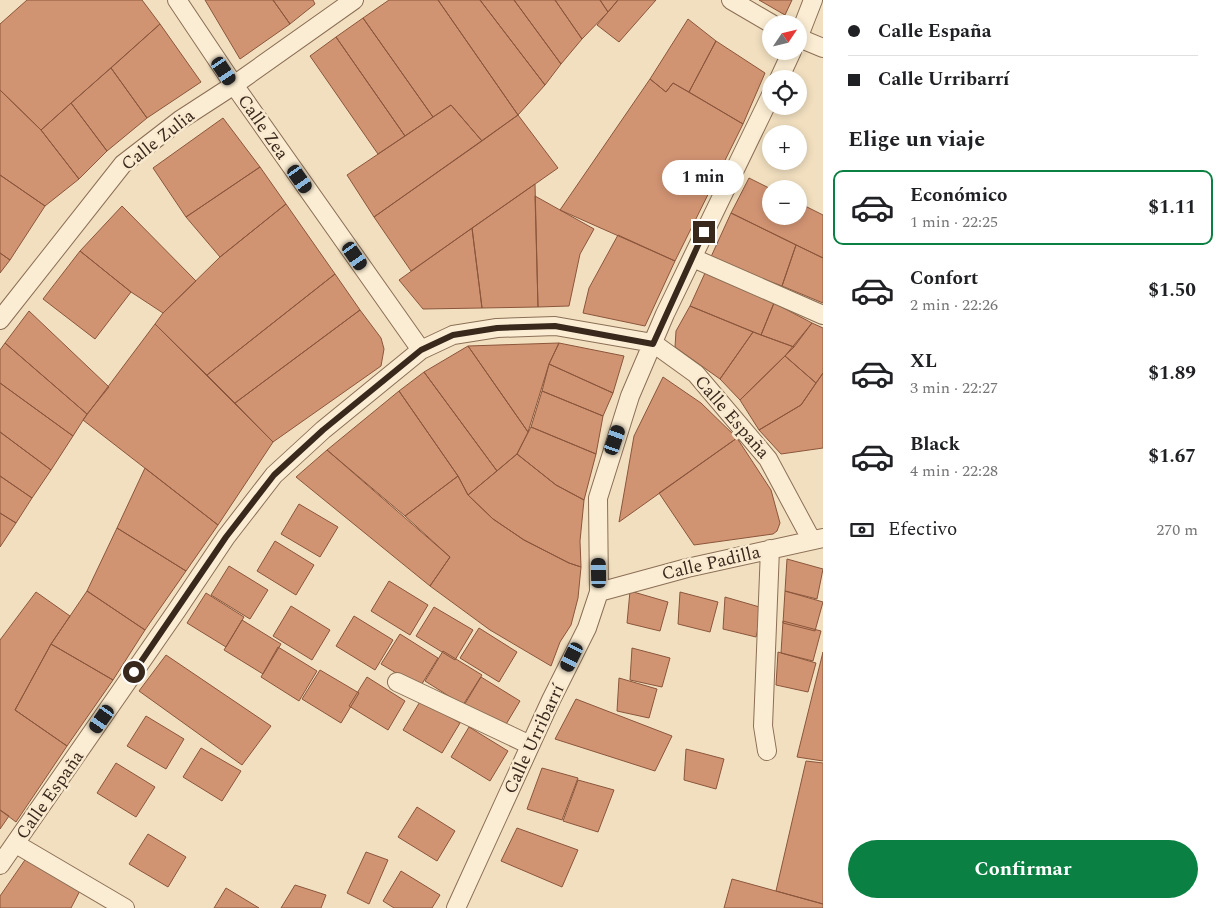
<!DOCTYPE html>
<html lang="es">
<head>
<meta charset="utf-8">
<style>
	:root { --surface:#fff; --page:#f6f6f6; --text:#202124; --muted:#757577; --line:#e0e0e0; --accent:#0b8043 }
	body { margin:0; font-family:Spectral,serif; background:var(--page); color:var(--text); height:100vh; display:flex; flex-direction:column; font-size:19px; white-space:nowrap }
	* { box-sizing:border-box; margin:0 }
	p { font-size:16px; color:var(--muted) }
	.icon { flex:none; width:28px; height:28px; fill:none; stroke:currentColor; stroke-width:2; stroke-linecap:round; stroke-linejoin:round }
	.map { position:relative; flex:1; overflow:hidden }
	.drawer { display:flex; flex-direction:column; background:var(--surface); width:400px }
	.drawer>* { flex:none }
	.guide { display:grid; align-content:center; height:110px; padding:0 25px; background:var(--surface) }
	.needle { width:32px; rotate:55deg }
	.tools { position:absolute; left:762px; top:15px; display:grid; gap:10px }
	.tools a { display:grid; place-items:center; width:45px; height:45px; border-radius:50%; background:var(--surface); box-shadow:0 2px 8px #0003; font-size:25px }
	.end { position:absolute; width:22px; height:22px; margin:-11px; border:6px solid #39281c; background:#fff; box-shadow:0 0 0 2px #fff }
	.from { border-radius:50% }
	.bubble { position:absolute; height:35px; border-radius:18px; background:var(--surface); box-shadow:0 2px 8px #0003; font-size:16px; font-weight:700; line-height:35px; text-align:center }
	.car { position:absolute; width:15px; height:30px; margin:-15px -8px; border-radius:6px; box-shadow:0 0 4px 1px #0007; background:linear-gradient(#222 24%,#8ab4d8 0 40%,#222 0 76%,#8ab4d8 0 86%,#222 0) }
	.guide b { display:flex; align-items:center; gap:18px; height:48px; font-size:19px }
	.guide b+b { border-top:1px solid var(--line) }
	.guide i { width:12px; height:12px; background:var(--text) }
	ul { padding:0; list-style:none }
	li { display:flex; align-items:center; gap:15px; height:75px; margin:0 10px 8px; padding:0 15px; border:2px solid transparent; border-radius:10px }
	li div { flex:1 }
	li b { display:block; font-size:19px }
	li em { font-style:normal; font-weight:700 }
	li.current { border-color:var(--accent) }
	li>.icon { width:45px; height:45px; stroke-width:1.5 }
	h2 { padding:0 25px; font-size:22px; line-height:60px }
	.pay { display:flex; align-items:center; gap:12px; height:55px; padding:0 25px; font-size:19px }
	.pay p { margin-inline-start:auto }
	.action { display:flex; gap:10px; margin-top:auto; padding:10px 25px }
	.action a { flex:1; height:58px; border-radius:30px; background:var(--accent); color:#fff; font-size:20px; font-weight:700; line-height:58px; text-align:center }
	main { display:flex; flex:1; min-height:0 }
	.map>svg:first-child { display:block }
	.building { fill:#d19473; stroke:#8b563b }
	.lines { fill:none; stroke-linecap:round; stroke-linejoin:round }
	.street-casing { stroke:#8b6f56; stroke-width:20 }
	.street { stroke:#fbedd3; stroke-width:18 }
	.route { stroke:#39281c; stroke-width:6 }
	.labels { text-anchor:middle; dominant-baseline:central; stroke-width:5; stroke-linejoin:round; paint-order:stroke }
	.street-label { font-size:18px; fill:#39281c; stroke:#f8e9cf }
</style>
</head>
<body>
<main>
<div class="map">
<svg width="823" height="908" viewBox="0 0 823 908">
	<rect width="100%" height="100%" fill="#f1dfbf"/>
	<path class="building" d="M 27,0 L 142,0 L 160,24 L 41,130 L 0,90 L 0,24 Z
		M 205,0 L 273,0 L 290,24 L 240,59 Z
		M 273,0 L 313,0 L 315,4 L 290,24 Z
		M 389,0 L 438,0 L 518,115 L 482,141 L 451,105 L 433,117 L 363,18 Z
		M 438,0 L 480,0 L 545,85 L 518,115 Z
		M 480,0 L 514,0 L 561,64 L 545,85 Z
		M 514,0 L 555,0 L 582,39 L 561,64 Z
		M 555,0 L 600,0 L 608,12 L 582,39 Z
		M 600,0 L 618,0 L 608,12 Z
		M 618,0 L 656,0 L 619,42 L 597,25 Z
		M 759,0 L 792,0 L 785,15 Z
		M 363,18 L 433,117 L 405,136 L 336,37 Z
		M 688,19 L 716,41 L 689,92 L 673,83 L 666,92 L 650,79 Z
		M 160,24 L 201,82 L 147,118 L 111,68 Z
		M 336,37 L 405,136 L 378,154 L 310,56 Z
		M 716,41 L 765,73 L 743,124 L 689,92 Z
		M 111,68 L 147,118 L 107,151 L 71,103 Z
		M 650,79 L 666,92 L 673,83 L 743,124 L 675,261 L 560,210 Z
		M 0,90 L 41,130 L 79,179 L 45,206 L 0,175 Z
		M 71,103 L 107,151 L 79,179 L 41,130 Z
		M 451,105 L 482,141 L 374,217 L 347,175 Z
		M 518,115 L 558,168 L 411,271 L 374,217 Z
		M 223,118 L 260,167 L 186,217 L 153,168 Z
		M 260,167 L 286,204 L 220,257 L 186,217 Z
		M 0,175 L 45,206 L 10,260 L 0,253 Z
		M 749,178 L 771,189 L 771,216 L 799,216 L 799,203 L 823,215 L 823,258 L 731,213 Z
		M 535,184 L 538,307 L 482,308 L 472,228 Z
		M 535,196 L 594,229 L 580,254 L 569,306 L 538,307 Z
		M 286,204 L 335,274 L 207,375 L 155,324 L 163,313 L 220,257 Z
		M 122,206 L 196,281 L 163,313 L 131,292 L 80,251 Z
		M 731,213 L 796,245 L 782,286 L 710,259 Z
		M 472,228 L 482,308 L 423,309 L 399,280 Z
		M 618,235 L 675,261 L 645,326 L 583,313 L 589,288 Z
		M 796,245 L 823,258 L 823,303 L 782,286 Z
		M 80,251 L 131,292 L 95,339 L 43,299 Z
		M 0,253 L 10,260 L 0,273 Z
		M 705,273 L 774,303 L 761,335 L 690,306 Z
		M 335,274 L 360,310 L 235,403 L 207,375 Z
		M 774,303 L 812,323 L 794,347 L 761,335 Z
		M 690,306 L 753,332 L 720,379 L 675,347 L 676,331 Z
		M 360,310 L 381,338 L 384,349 L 381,366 L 273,442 L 235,403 Z
		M 29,311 L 109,387 L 87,414 L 5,343 Z
		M 812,323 L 823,328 L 823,373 L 816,383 L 785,356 Z
		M 155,324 L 273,442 L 218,525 L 83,420 Z
		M 753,332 L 794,347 L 740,400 L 720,379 Z
		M 5,343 L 87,414 L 73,436 L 0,383 L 0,350 Z
		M 559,343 L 624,356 L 613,393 L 549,364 Z
		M 559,343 L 549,364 L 528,432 L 468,346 Z
		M 468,346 L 528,432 L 517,454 L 497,471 L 424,372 Z
		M 785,356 L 816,383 L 801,405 L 759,430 L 740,400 Z
		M 549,364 L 613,393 L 603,416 L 542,391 Z
		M 424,372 L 497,471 L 468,495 L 458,476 L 399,391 Z
		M 823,373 L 823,448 L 781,454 L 759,430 L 801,405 Z
		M 663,377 L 701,403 L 737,438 L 619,522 L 634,436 Z
		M 0,383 L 73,436 L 51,470 L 0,432 Z
		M 399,391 L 458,476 L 405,516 L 327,450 Z
		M 542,391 L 603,416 L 596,454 L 531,427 Z
		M 531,427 L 596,454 L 584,500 L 556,485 L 517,454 Z
		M 0,432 L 51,470 L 32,498 L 0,476 Z
		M 737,438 L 771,490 L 780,523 L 777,531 L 773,534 L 694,545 L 659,493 Z
		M 327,450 L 450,557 L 430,586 L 296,477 Z
		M 517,454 L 556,485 L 584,500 L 580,541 L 581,567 L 569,563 L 524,540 L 493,519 L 468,495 Z
		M 145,468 L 218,525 L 186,571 L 117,528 Z
		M 0,476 L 32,498 L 16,523 L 0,513 Z
		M 458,476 L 468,495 L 493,519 L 524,540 L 569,563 L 581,567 L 578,598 L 571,625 L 560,642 L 551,666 L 490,630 L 430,586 L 450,557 L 405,516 Z
		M 299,504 L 338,527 L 320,557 L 281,534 Z
		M 0,513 L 16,523 L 0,547 Z
		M 117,528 L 186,571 L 145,630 L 87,591 Z
		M 275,541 L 314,565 L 296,595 L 257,571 Z
		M 787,559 L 823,569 L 817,599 L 785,591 Z
		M 229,566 L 268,590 L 250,619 L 211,595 Z
		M 389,581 L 428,605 L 410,635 L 371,611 Z
		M 87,591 L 145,630 L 113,680 L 51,644 Z
		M 630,591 L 668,602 L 660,631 L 627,623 Z
		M 785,591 L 823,602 L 815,631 L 783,623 Z
		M 36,592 L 70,616 L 51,644 L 15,710 L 67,746 L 16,822 L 0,810 L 0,640 Z
		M 680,592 L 718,602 L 710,632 L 678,624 Z
		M 206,593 L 244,617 L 226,647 L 187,623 Z
		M 725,597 L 763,608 L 756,637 L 723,629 Z
		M 291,606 L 330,630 L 312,660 L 273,636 Z
		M 434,607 L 473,630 L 455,660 L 416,636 Z
		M 354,616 L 393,640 L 375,670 L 336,646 Z
		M 242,620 L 281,644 L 263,674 L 224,650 Z
		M 783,621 L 821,631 L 813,661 L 781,653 Z
		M 479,628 L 517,652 L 499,682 L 460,658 Z
		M 400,634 L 438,658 L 420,687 L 381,664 Z
		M 51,644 L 113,680 L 67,746 L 15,710 Z
		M 278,647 L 317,671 L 299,701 L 261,677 Z
		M 632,648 L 670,658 L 662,687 L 630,680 Z
		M 443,651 L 482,675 L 463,705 L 425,681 Z
		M 778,652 L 816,663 L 808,692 L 776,685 Z
		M 823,652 L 823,761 L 797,757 Z
		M 166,655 L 271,726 L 242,765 L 139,691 Z
		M 320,670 L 359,693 L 341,723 L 302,699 Z
		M 367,677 L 405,701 L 388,730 L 349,706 Z
		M 481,677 L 520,701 L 502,731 L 463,707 Z
		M 619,678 L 657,689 L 649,718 L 617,711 Z
		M 576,699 L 672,736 L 655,771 L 555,739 Z
		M 421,700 L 460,723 L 442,753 L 403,730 Z
		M 146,716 L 184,739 L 166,769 L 127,746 Z
		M 469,727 L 508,751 L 490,781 L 451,757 Z
		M 201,748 L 241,771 L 222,801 L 183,777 Z
		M 686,749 L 724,759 L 716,789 L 684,780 Z
		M 806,761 L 823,763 L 823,904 L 776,891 Z
		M 116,763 L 155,787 L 136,817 L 97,793 Z
		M 542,768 L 578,778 L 562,820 L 527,809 Z
		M 578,780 L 614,790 L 598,832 L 563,821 Z
		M 417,807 L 455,831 L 437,861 L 398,837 Z
		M 0,810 L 9,816 L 0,829 Z
		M 517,828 L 578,850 L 562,887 L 501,861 Z
		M 148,834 L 186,857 L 168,887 L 129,864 Z
		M 366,852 L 388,860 L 369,904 L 347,893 Z
		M 27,857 L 83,885 L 71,908 L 0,908 L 0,896 Z
		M 401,871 L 440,895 L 432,908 L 394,908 L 383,901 Z
		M 732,879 L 823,904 L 823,908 L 724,908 Z
		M 295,885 L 326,895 L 321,908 L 281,908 Z
		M 226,888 L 259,908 L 214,908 Z"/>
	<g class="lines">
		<defs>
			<path id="street" d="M 177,0 L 234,85 L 421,350
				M 731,0 L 772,24
				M 799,36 L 813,0
				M 799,38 L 823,48
				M 779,79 L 792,51
				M 693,258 L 823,315
				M 0,320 L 123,164 L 180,120 L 234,85 L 354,0
				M 599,592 L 687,568 L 823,538
				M 397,682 L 530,745
				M 767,751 L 763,726 L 770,549
				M 16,844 L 125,908
				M 0,865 L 177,610 L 226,537 L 274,475 L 323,430 L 421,350 L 453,335 L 497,328 L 555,326 L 653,343 L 696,374 L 768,459 L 811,539
				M 456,908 L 551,700 L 587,628 L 599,592 L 598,498 L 630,396 L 665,314 L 771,95"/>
		</defs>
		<use href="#street" class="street-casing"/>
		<use href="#street" class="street"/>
	</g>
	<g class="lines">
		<path class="route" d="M 134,672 L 226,537 L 274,475 L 323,430 L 421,350 L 453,335 L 497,328 L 555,326 L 653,344 L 704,232"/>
	</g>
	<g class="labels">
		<g class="street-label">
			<text transform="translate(263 127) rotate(55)">Calle Zea</text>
			<text transform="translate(158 140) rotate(-38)">Calle Zulia</text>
			<text transform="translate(732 417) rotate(49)">Calle España</text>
			<text transform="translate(711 563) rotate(-13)">Calle Padilla</text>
			<text transform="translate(534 739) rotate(-65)">Calle Urribarrí</text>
			<text transform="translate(50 795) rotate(-55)">Calle España</text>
		</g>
	</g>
</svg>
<div class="tools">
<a><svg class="needle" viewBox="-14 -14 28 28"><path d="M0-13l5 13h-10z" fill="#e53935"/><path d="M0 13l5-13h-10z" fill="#757577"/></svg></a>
<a><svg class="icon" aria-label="locate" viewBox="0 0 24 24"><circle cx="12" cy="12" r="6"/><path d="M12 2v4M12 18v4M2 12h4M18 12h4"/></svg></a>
<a>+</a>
<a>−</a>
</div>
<i class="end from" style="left:134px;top:672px"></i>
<i class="end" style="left:704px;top:232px"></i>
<div class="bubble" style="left:662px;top:160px;width:82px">1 min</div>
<i class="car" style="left:224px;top:71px;rotate:146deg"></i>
<i class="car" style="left:300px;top:179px;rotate:145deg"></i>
<i class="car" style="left:355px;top:256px;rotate:145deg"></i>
<i class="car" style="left:615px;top:440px;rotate:19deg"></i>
<i class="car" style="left:599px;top:573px;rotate:359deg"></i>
<i class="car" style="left:572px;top:657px;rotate:206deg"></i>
<i class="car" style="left:102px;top:719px;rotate:215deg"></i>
</div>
<section class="drawer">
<div class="guide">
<b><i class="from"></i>Calle España</b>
<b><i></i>Calle Urribarrí</b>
</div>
<h2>Elige un viaje</h2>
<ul>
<li class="current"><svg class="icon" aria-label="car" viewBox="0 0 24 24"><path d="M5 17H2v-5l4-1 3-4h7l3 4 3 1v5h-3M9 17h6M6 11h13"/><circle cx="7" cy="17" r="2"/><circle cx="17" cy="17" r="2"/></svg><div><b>Económico</b><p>1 min · 22:25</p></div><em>$1.11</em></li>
<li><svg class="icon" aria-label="car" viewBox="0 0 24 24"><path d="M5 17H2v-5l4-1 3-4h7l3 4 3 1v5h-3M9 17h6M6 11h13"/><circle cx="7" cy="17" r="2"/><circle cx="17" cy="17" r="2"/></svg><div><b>Confort</b><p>2 min · 22:26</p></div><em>$1.50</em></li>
<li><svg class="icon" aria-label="car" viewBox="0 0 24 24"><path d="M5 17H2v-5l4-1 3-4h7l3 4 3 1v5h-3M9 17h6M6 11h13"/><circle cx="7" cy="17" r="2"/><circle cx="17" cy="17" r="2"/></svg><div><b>XL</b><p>3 min · 22:27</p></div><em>$1.89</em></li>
<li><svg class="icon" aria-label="car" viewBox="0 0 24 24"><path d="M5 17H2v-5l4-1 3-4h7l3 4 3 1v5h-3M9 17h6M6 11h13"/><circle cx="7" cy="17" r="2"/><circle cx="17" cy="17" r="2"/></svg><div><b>Black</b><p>4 min · 22:28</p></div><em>$1.67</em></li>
</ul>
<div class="pay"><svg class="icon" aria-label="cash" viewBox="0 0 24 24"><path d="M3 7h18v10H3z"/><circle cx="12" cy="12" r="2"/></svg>Efectivo<p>270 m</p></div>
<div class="action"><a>Confirmar</a></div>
</section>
</main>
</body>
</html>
